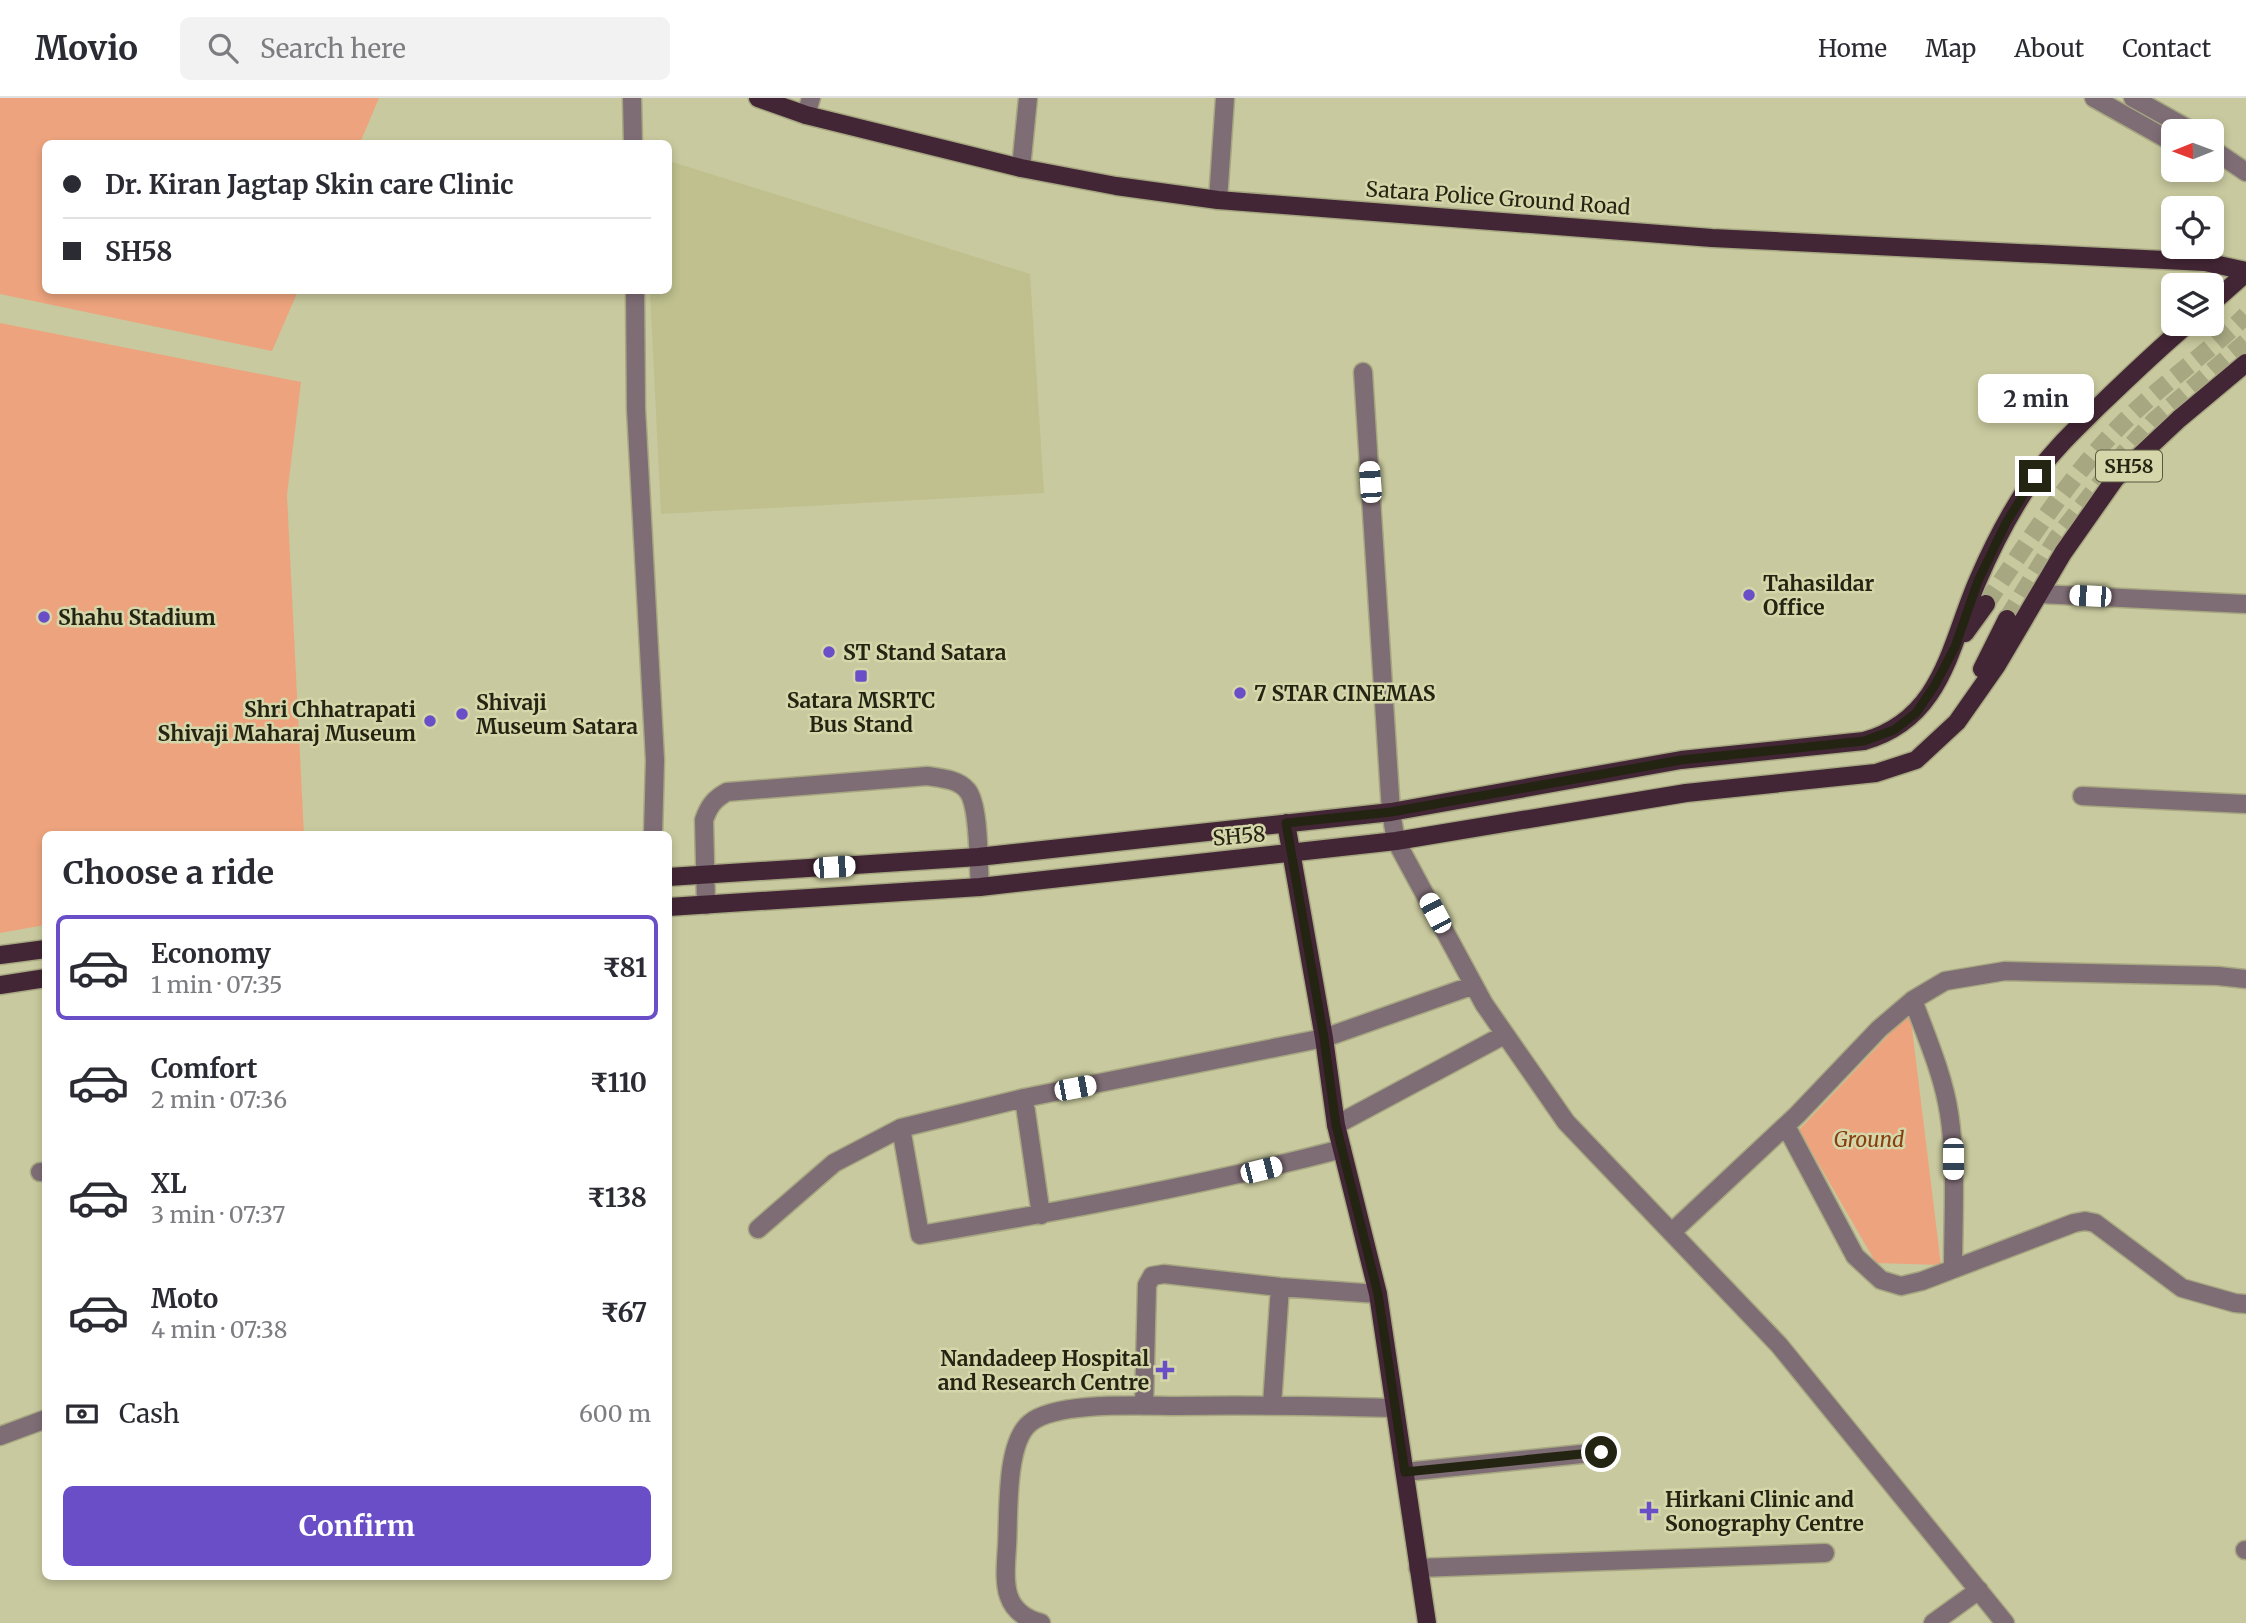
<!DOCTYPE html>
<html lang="en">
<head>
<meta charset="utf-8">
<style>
	:root { --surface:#fff; --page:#f2f2f3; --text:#2b2b33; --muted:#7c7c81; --line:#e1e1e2; --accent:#694ec8 }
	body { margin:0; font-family:Merriweather,serif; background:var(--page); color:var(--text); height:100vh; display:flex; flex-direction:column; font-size:26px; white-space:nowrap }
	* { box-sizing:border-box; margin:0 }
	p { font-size:23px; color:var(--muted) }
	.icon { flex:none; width:38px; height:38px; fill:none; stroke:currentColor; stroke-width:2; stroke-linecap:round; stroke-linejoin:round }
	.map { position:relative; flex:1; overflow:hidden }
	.details { position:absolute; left:42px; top:733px; width:630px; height:749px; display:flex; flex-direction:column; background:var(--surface); border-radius:10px; box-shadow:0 4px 10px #0003 }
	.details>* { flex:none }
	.banner { position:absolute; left:42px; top:42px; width:630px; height:154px; border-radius:10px; box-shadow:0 4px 10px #0003; display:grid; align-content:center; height:154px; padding:0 21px; background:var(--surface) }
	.needle { width:46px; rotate:269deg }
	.controls { position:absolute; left:2161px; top:21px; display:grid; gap:14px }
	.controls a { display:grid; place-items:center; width:63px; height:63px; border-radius:10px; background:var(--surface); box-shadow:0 4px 10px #0003; font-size:35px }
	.end { position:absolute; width:32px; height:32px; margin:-16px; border:9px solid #242413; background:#fff; box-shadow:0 0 0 4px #fff }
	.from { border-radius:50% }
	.bubble { position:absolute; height:49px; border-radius:10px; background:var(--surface); box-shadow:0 4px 10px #0003; font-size:23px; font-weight:700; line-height:49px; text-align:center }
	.car { position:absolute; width:21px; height:42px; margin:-21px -10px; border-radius:9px; box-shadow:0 0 5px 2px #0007; background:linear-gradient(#fff 24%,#345 0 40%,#fff 0 76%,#345 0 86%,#fff 0) }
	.banner b { display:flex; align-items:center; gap:24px; height:66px; font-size:26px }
	.banner b+b { border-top:2px solid var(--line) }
	.banner i { width:18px; height:18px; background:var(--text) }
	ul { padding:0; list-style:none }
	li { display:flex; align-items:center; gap:21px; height:105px; margin:0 14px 10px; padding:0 7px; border:4px solid transparent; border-radius:10px }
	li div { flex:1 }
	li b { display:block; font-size:26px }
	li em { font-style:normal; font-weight:700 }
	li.on { border-color:var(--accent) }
	li>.icon { width:63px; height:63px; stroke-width:1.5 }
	h2 { padding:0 21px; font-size:32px; line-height:84px }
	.pay { display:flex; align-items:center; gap:18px; height:77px; padding:0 21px; font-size:26px }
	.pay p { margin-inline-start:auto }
	.cta { display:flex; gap:14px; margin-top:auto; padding:14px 21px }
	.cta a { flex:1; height:80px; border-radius:10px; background:var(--accent); color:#fff; font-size:28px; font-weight:700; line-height:80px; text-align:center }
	header { display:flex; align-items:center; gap:42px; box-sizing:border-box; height:98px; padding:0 35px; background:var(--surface); border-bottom:2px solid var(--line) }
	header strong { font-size:33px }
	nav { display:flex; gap:38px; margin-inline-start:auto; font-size:24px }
	.search { width:490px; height:63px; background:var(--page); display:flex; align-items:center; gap:18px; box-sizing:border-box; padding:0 24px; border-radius:10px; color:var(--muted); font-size:26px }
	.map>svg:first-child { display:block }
	.built { fill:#bfc08e }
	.green { fill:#eda47e }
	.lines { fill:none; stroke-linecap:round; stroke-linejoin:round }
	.major-tunnel { stroke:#a7a882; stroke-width:18; stroke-dasharray:18 9; stroke-linecap:butt }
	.minor-casing { stroke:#a7a882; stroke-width:21 }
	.major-casing { stroke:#a7a882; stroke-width:21 }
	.minor { stroke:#7f6d75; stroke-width:18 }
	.major { stroke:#432635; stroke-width:18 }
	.route { stroke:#242413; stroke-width:9 }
	.poi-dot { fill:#694ec8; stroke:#d5d6aa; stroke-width:2.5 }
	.labels { text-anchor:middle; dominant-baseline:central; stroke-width:5; stroke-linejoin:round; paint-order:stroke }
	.shield { fill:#d5d6aa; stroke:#595940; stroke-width:2 }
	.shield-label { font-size:19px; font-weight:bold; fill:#242413 }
	.street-label { font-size:21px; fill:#242413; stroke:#d5d6aa }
	.poi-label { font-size:21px; font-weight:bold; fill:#242413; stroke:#d5d6aa; text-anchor:start }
	.park-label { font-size:21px; font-style:italic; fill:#873f10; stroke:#d5d6aa }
</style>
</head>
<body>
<header>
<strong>Movio</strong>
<div class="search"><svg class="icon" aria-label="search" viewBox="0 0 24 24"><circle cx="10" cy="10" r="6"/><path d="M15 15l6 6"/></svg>Search here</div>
<nav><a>Home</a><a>Map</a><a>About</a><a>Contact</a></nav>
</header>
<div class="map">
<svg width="2246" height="1525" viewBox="0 0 2246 1525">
	<rect width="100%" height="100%" fill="#c8c99e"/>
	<path class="built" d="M 669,63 L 1030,176 L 1044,395 L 661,416 L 650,193 L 668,192 Z"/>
	<path class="green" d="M 0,0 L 379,0 L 360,45 L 46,46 L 46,192 L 298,193 L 272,253 L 0,196 Z
		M 0,225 L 301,284 L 287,397 L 304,737 L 46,737 L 45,827 L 0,835 Z
		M 1910,914 L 1941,1167 L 1876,1165 L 1799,1032 Z"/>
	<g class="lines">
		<path class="major-tunnel" d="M 1986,506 C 2030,441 2072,374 2129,319 C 2166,283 2209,254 2246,217
			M 2007,521 L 2057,440 L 2124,355 L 2155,322 L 2246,244"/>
		<defs>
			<path id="minor" d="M 632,0 L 633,46
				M 2094,0 L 2174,45
				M 2133,0 L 2192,33
				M 806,17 L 811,0
				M 2212,51 L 2246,74
				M 1021,70 L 1028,0
				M 1218,102 L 1225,0
				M 635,192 L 636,311 L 655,662 L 653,737
				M 1363,274 L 1391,714 L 1396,743 L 1484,906 L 1566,1024 L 1779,1247 L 2005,1525
				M 2040,496 L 2246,506
				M 2082,698 L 2246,706
				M 706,807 L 704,722 C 709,708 714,701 727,694 L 927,678 C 940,680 958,681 967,692 C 980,707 978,767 980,789
				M 1913,902 C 1926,938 1943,976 1949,1015 C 1957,1066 1953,1120 1953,1171
				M 1024,1000 L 1041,1117
				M 1336,1027 L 1504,937
				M 1786,1028 L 1855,1158 L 1881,1182 L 1901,1188 L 1922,1183 L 2074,1125 L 2085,1123 L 2095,1125 L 2182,1190 L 2235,1205 L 2246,1206
				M 901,1030 L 920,1137 C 1062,1113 1203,1087 1342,1051
				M 40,1074 L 46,1074
				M 758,1131 L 834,1065 L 901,1030 L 1024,1000 L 1324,940 L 1474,887
				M 1672,1134 L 1797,1017 L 1879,931 L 1913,902 L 1945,883 L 2005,873 L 2218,878 L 2246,881
				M 1272,1307 L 1280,1189
				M 1144,1308 L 1147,1187 L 1152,1178 L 1164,1176 L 1280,1189 L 1378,1196
				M 0,1338 L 46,1321
				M 1405,1374 L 1601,1354
				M 2245,1452 L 2246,1452
				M 1418,1470 L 1825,1455
				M 1041,1525 C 1000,1514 1005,1482 1007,1448 C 1009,1417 1005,1345 1030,1325 C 1056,1303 1142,1308 1176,1308 C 1249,1307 1321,1308 1394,1310
				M 1933,1525 L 1979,1492"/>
			<path id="major" d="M 758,0 L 806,17 L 1021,70 L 1116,88 L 1218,102 L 1712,140 L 2205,164 L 2246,173
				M 2212,205 L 2246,175
				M 1965,535 L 1986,506
				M 1982,571 L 2007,521
				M 1286,725 L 1324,940 L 1336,1027 L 1378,1196 L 1427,1525
				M 668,779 L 978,759 L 1391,714 L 1681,662 L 1864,643 C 1943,621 1950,546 1978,482 C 1993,447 2012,411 2034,379 C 2052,353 2076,331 2098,309 C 2128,280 2157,252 2188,226
				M 668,809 L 980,789 L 1396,743 L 1686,695 L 1876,675 L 1916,662 L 1957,624 L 1997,567 L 2063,455 L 2115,381 L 2179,321 L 2246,265
				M 0,857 L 46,851
				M 0,887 L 46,880"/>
		</defs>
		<use href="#minor" class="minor-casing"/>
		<use href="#major" class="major-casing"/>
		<use href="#minor" class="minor"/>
		<use href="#major" class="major"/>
	</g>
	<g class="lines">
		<path class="route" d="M 1601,1354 L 1405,1374 L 1378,1196 L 1336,1027 L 1324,940 L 1286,725 L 1391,714 L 1681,662 L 1864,643 L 1894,632 L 1916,615 L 1935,587 L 1955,549 L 1978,483 L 2006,425 L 2035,378"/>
	</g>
	<g class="poi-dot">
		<circle cx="1749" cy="497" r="7"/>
		<circle cx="44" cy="519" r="7"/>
		<circle cx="829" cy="554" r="7"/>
		<rect x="854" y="571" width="14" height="14" rx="3.5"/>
		<circle cx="1240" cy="595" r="7"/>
		<circle cx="462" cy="616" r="7"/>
		<circle cx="430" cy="623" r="7"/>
		<path d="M1161.5 1261.5h7v7h7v7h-7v7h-7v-7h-7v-7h7z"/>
		<path d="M1645.5 1402.5h7v7h7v7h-7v7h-7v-7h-7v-7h7z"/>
	</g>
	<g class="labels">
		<rect class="shield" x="2096" y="352.5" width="66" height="31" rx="5"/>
		<g class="shield-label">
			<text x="2129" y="368">SH58</text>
		</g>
		<g class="street-label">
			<text transform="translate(1498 100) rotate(4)">Satara Police Ground Road</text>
			<text transform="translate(1239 738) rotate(-5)">SH58</text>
		</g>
		<g class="poi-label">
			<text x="1763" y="485">Tahasildar<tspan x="1763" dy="24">Office</tspan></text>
			<text x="58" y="519">Shahu Stadium</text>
			<text x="843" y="554">ST Stand Satara</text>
			<text x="1254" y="595">7 STAR CINEMAS</text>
			<text x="861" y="602" text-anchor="middle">Satara MSRTC<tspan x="861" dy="24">Bus Stand</tspan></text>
			<text x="476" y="604">Shivaji<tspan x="476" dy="24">Museum Satara</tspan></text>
			<text x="416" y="611" text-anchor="end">Shri Chhatrapati<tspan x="416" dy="24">Shivaji Maharaj Museum</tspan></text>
			<text x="1149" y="1260" text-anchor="end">Nandadeep Hospital<tspan x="1149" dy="24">and Research Centre</tspan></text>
			<text x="1665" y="1401">Hirkani Clinic and<tspan x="1665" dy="24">Sonography Centre</tspan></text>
		</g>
		<g class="park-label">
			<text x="1869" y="1041">Ground</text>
		</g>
	</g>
</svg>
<div class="controls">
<a><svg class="needle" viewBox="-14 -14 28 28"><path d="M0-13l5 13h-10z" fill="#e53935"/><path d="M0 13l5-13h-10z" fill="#7c7c81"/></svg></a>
<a><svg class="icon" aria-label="locate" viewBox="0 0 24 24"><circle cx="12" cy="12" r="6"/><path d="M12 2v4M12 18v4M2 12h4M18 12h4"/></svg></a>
<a><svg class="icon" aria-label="layers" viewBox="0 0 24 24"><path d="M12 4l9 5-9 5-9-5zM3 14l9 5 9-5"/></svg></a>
</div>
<i class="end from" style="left:1601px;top:1354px"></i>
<i class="end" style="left:2035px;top:378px"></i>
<div class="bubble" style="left:1978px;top:276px;width:116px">2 min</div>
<i class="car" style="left:1370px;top:384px;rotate:356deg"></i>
<i class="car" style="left:2090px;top:498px;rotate:273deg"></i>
<i class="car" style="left:834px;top:769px;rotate:86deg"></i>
<i class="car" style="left:1435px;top:815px;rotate:332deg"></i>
<i class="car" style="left:1075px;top:990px;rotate:79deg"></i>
<i class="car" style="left:1953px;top:1061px;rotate:180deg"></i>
<i class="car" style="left:1261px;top:1072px;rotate:76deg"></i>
<div class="banner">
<b><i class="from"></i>Dr. Kiran Jagtap Skin care Clinic</b>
<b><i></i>SH58</b>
</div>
<section class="details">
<h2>Choose a ride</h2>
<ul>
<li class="on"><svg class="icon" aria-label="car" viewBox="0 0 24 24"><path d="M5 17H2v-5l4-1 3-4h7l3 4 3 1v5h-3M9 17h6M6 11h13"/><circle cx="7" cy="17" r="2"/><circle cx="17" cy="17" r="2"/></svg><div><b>Economy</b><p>1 min · 07:35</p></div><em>₹81</em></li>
<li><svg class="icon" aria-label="car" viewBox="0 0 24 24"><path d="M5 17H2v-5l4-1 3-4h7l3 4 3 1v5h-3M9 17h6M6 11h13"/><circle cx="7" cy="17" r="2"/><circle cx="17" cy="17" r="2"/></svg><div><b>Comfort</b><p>2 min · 07:36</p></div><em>₹110</em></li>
<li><svg class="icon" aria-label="car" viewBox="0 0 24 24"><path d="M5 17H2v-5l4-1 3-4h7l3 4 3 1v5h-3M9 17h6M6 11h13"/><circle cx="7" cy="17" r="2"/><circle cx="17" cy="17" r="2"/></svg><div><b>XL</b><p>3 min · 07:37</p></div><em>₹138</em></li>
<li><svg class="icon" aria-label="car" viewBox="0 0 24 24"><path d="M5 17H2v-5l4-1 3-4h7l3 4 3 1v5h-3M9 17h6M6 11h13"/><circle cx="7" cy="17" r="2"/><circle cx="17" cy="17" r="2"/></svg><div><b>Moto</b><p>4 min · 07:38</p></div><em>₹67</em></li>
</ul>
<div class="pay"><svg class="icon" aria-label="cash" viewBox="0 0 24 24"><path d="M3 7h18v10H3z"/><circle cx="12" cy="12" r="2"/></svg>Cash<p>600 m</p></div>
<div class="cta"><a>Confirm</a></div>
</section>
</div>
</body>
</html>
